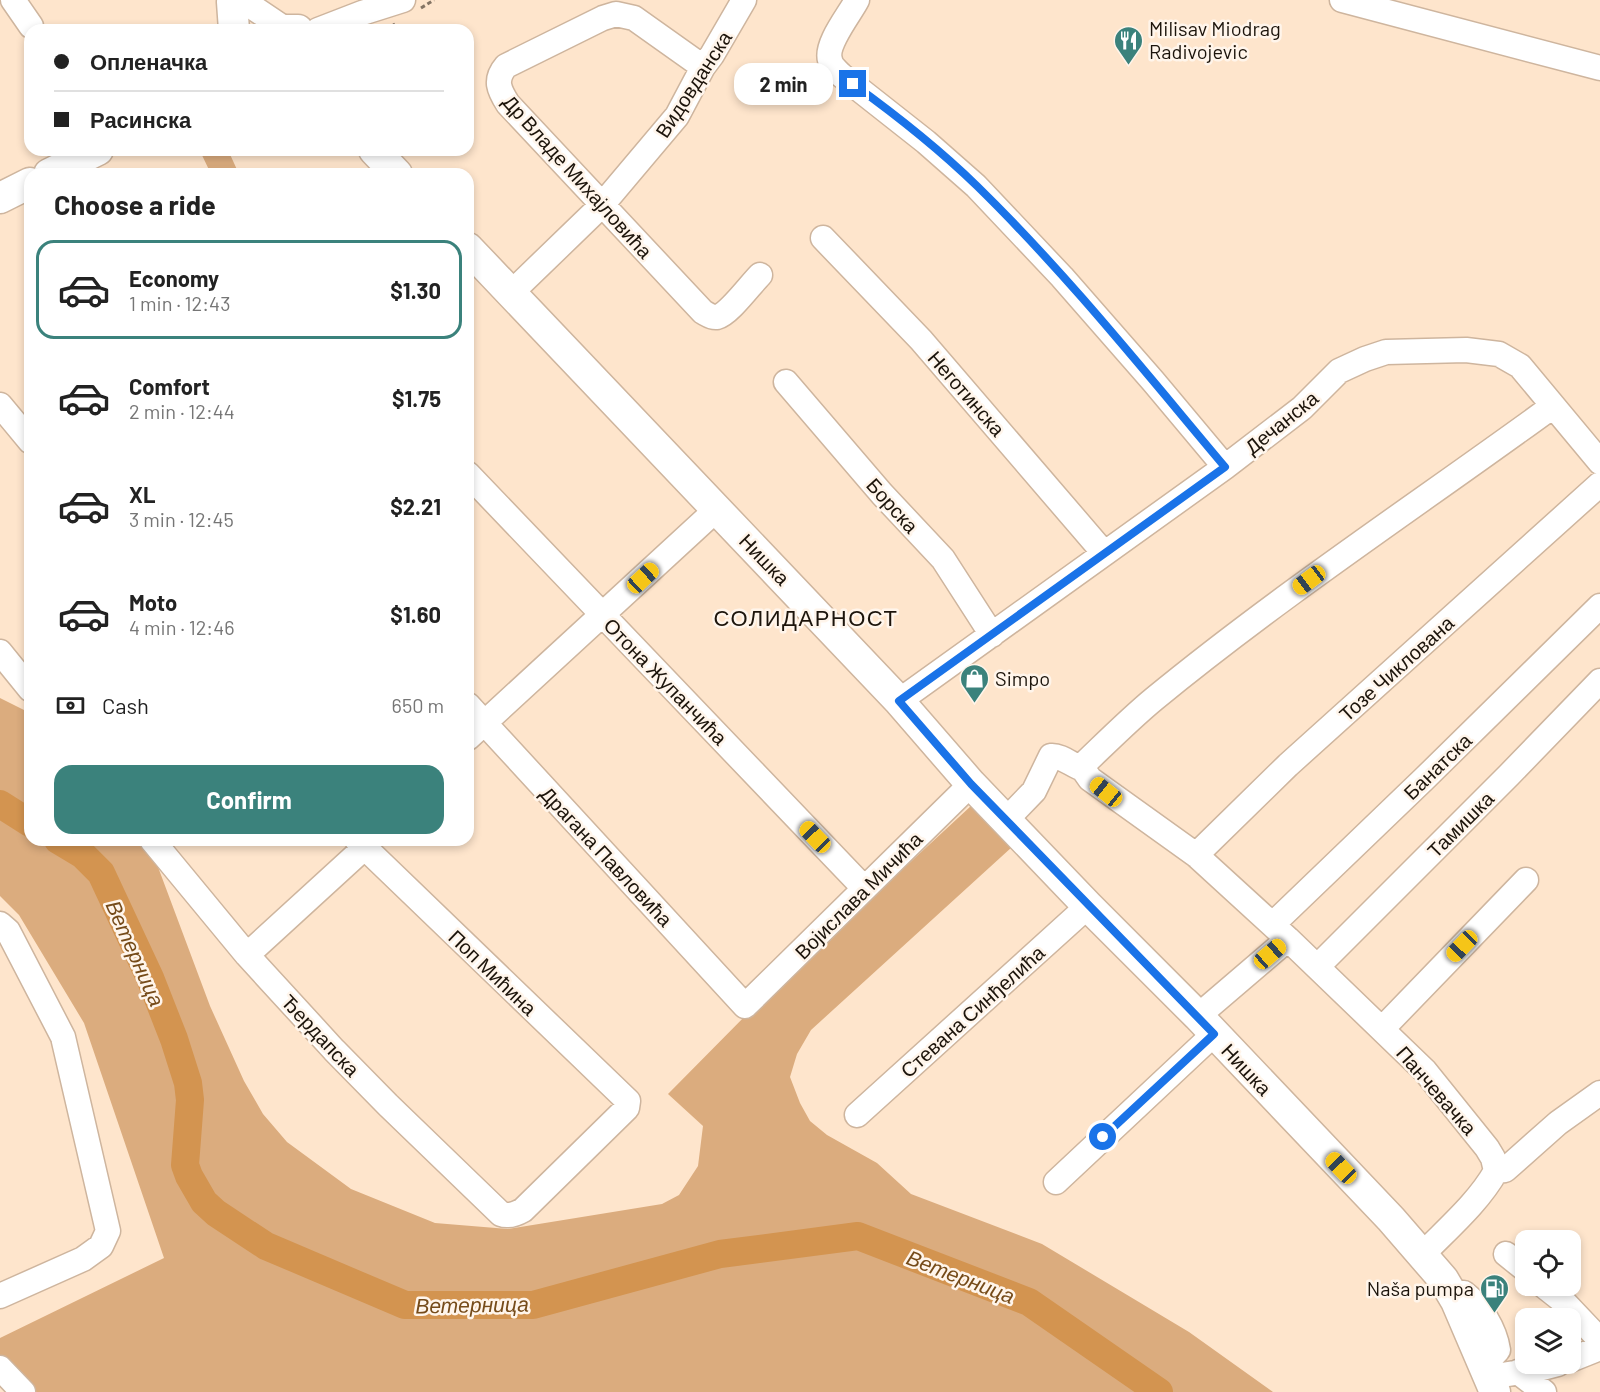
<!DOCTYPE html>
<html lang="en">
<head>
<meta charset="utf-8">
<style>
	:root { --surface:#fff; --page:#f6f6f6; --text:#222; --muted:#767676; --line:#e0e0e0; --accent:#3b827c }
	body { margin:0; font-family:Barlow,sans-serif; background:var(--page); color:var(--text); height:100vh; display:flex; flex-direction:column; font-size:22px; white-space:nowrap }
	* { box-sizing:border-box; margin:0 }
	p { font-size:20px; color:var(--muted) }
	.icon { flex:none; width:33px; height:33px; fill:none; stroke:currentColor; stroke-width:2; stroke-linecap:round; stroke-linejoin:round }
	.map { position:relative; flex:1; overflow:hidden }
	.panel { position:absolute; left:24px; top:168px; width:450px; height:678px; display:flex; flex-direction:column; background:var(--surface); border-radius:18px; box-shadow:0 3px 9px #0003 }
	.panel>* { flex:none }
	.guide { position:absolute; left:24px; top:24px; width:450px; height:132px; border-radius:18px; box-shadow:0 3px 9px #0003; display:grid; align-content:center; height:132px; padding:0 30px; background:var(--surface) }
	.controls { position:absolute; left:1515px; top:1230px; display:grid; gap:12px }
	.controls a { display:grid; place-items:center; width:66px; height:66px; border-radius:12px; background:var(--surface); box-shadow:0 3px 9px #0003; font-size:30px }
	.end { position:absolute; width:27px; height:27px; margin:-14px; border:8px solid #1a73e8; background:#fff; box-shadow:0 0 0 3px #fff }
	.from { border-radius:50% }
	.bubble { position:absolute; height:42px; border-radius:18px; background:var(--surface); box-shadow:0 3px 9px #0003; font-size:20px; font-weight:700; line-height:42px; text-align:center }
	.car { position:absolute; width:18px; height:36px; margin:-18px -9px; border-radius:8px; box-shadow:0 0 4px 2px #0007; background:linear-gradient(#f5c518 24%,#345 0 40%,#f5c518 0 76%,#345 0 86%,#f5c518 0) }
	.guide b { display:flex; align-items:center; gap:21px; height:57px; font-size:22px }
	.guide b+b { border-top:2px solid var(--line) }
	.guide i { width:15px; height:15px; background:var(--text) }
	ul { padding:0; list-style:none }
	li { display:flex; align-items:center; gap:18px; height:99px; margin:0 12px 9px; padding:0 18px; border:3px solid transparent; border-radius:18px }
	li div { flex:1 }
	li b { display:block; font-size:22px }
	li em { font-style:normal; font-weight:700 }
	li.current { border-color:var(--accent) }
	li>.icon { width:54px; height:54px; stroke-width:1.5 }
	h2 { padding:0 30px; font-size:27px; line-height:72px }
	.pay { display:flex; align-items:center; gap:15px; height:66px; padding:0 30px; font-size:22px }
	.pay p { margin-inline-start:auto }
	.button { display:flex; gap:12px; margin-top:auto; padding:12px 30px }
	.button a { flex:1; height:69px; border-radius:18px; background:var(--accent); color:#fff; font-size:24px; font-weight:700; line-height:69px; text-align:center }
	.map>svg:first-child { display:block }
	.green { fill:#dbac7e }
	.lines { fill:none; stroke-linecap:round; stroke-linejoin:round }
	.river { stroke:#d39450; stroke-width:28 }
	.minor-casing { stroke:#ceb59e; stroke-width:27 }
	.major-casing { stroke:#ceb59e; stroke-width:33 }
	.path { stroke:#847464; stroke-width:3; stroke-dasharray:4.5 3; stroke-linecap:butt }
	.minor { stroke:#fff; stroke-width:24 }
	.major { stroke:#fff; stroke-width:30 }
	.route { stroke:#1a73e8; stroke-width:8 }
	.labels { text-anchor:middle; dominant-baseline:central; stroke-width:5; stroke-linejoin:round; paint-order:stroke }
	.poi-label { font-size:20px; fill:#1c140b; stroke:#fff5eb; text-anchor:start }
	.street-label { font-size:20px; fill:#1c140b; stroke:#fff5eb }
	.water-label { font-size:21px; font-style:italic; fill:#764b19; stroke:#fff5eb }
	.quarter-label { font-size:22px; letter-spacing:1.5px; fill:#1c140b; stroke:#fff5eb }
</style>
</head>
<body>
<div class="map">
<svg width="1600" height="1392" viewBox="0 0 1600 1392">
	<rect width="100%" height="100%" fill="#fee5cc"/>
	<path class="green" d="M 203,150 L 228,150 L 239,174 L 211,174 L 200,151 Z
		M 0,698 L 30,713 L 30,840 L 136,840 L 158,867 L 210,1006 L 244,1081 L 263,1114 L 287,1142 L 351,1189 L 435,1223 L 508,1229 L 662,1204 L 679,1195 L 698,1166 L 703,1126 L 668,1094 L 754,1007 L 972,805 L 1012,847 L 811,1030 L 797,1054 L 790,1077 L 800,1103 L 810,1121 L 827,1135 L 877,1163 L 911,1194 L 1042,1244 L 1189,1332 L 1273,1392 L 23,1392 L 0,1368 L 0,1338 L 164,1258 L 84,1023 L 19,915 L 0,896 Z"/>
	<g class="lines">
		<path class="river" d="M 0,804 L 30,823
			M 58,840 L 83,855 L 101,873 L 150,978 L 174,1039 L 188,1083 L 190,1100 L 185,1165 L 189,1176 L 204,1202 L 216,1213 L 266,1246 L 405,1305 L 533,1305 L 720,1254 L 858,1236 L 1029,1302 L 1159,1392"/>
		<defs>
			<path id="minor" d="M 13,0 L 31,26
				M 242,0 L 285,29
				M 857,0 C 850,14 825,44 830,60 C 831,66 837,71 841,75 L 926,142 L 976,186 L 1062,277 L 1153,381 L 1225,467
				M 1342,0 L 1600,68
				M 318,30 L 362,13 L 403,0
				M 703,67 L 634,18 L 616,14 L 603,18 L 506,66 C 494,80 499,90 508,104 L 703,312 C 707,314 712,318 717,317 C 729,314 750,285 760,275
				M 823,238 L 921,340 L 1104,553
				M 510,294 L 602,205 L 677,116 L 703,67 L 712,55 L 744,0
				M 786,382 L 882,494 L 943,559 L 992,635
				M 0,405 L 30,441
				M 468,474 L 864,888
				M 0,652 L 30,689
				M 899,701 L 1225,467 L 1302,408 L 1339,371 L 1365,359 L 1386,352 L 1466,350 L 1499,354 L 1520,366 L 1600,462
				M 468,705 L 745,1006 L 971,784
				M 468,738 L 717,509
				M 1006,820 L 1034,791 L 1051,756 C 1061,755 1073,766 1083,769
				M 152,840 L 247,955 L 334,1050 L 388,1105 L 501,1214 C 509,1217 516,1214 523,1210 L 627,1108 L 628,1101 L 357,840
				M 1196,855 L 1288,765 L 1600,484
				M 0,924 L 8,931 L 63,1037 L 108,1231 L 101,1246 L 83,1259 L 0,1296
				M 1273,924 L 1424,779 L 1600,606
				M 1288,939 L 1425,1071 L 1487,1148 L 1493,1158 L 1496,1171 C 1478,1203 1447,1229 1422,1255
				M 247,955 L 364,848
				M 1318,966 L 1509,775 L 1600,681
				M 1198,1016 L 1288,939 L 1196,855 L 1090,779 L 1083,769 L 1087,761 C 1109,740 1131,718 1154,699 C 1282,594 1420,503 1553,406
				M 1382,1029 L 1526,880
				M 857,1115 L 1088,906
				M 1496,1171 L 1505,1170 L 1558,1123 L 1600,1093
				M 1056,1182 L 1214,1034
				M 1506,1254 L 1526,1270
				M 1544,1286 L 1563,1301 L 1600,1340
				M 1452,1294 L 1464,1293 C 1480,1305 1495,1329 1498,1350 L 1484,1365
				M 1570,1360 L 1600,1348
				M 0,1368 L 23,1392
				M 1518,1372 L 1544,1392
				M 1490,1377 L 1539,1369 L 1558,1364"/>
			<path id="major" d="M 232,2 L 234,30
				M 279,30 L 298,30
				M 374,150 L 397,174
				M 49,174 L 98,150
				M 0,198 L 30,183
				M 468,248 L 899,701 L 971,784 L 1088,906 L 1198,1016 L 1391,1219 L 1443,1279 L 1456,1301 L 1495,1392"/>
		</defs>
		<use href="#minor" class="minor-casing"/>
		<use href="#major" class="major-casing"/>
		<path class="path" d="M 421,8 L 434,0
			M 386,30 L 395,24"/>
		<use href="#minor" class="minor"/>
		<use href="#major" class="major"/>
	</g>
	<g class="lines">
		<path class="route" d="M 853,84 C 896,115 939,149 977,186 C 1066,273 1145,372 1225,467 L 899,701 L 971,784 L 1214,1034 L 1103,1137"/>
	</g>
	<defs>
		<symbol id="restaurant-pin" viewBox="-11 -11 22 30"><path d="M0 17L-7.5 6A9.5 9.5 0 1 1 7.5 6Z" fill="#3b827c" stroke="#fff5eb"/><path d="M-5-6h1v4h1v-4h1v4h1v-4h1v5L-1.5 .5V6h-2V.5L-5-1ZM5-6V6H3V1.5H1.5Q1.5-4 5-6Z" fill="#fff"/></symbol>
		<symbol id="shop-pin" viewBox="-11 -11 22 30"><path d="M0 17L-7.5 6A9.5 9.5 0 1 1 7.5 6Z" fill="#3b827c" stroke="#fff5eb"/><path d="M-5-2.5h2.3a2.7 3.5 0 0 1 5.4 0H5L5.5 6h-11ZM-1.5-2.5h3a1.5 2.3 0 0 0-3 0Z" fill="#fff"/></symbol>
		<symbol id="fuel-pin" viewBox="-11 -11 22 30"><path d="M0 17L-7.5 6A9.5 9.5 0 1 1 7.5 6Z" fill="#3b827c" stroke="#fff5eb"/><path d="M-5.5-6h7V0h2V4h1.3V-2.5L3-4.5l.8-.8L6-3V5H2.5V1h-1V6h-7ZM-4.2-4.7v3.2H.2V-4.7Z" fill="#fff"/></symbol>
	</defs>
	<g fill-rule="evenodd">
		<use href="#restaurant-pin" x="1112" y="24" width="33" height="45"/>
		<use href="#shop-pin" x="958" y="662" width="33" height="45"/>
		<use href="#fuel-pin" x="1478" y="1272" width="33" height="45"/>
	</g>
	<g class="labels">
		<g class="poi-label">
			<text x="1149" y="28">Milisav Miodrag<tspan x="1149" dy="23">Radivojevic</tspan></text>
			<text x="995" y="678">Simpo</text>
			<text x="1474" y="1288" text-anchor="end">Naša pumpa</text>
		</g>
		<g class="street-label">
			<text transform="translate(693 84) rotate(-57)">Видовданска</text>
			<text transform="translate(578 176) rotate(48)">Др Владе Михајловића</text>
			<text transform="translate(967 393) rotate(49)">Неготинска</text>
			<text transform="translate(1281 422) rotate(-39)">Дечанска</text>
			<text transform="translate(893 505) rotate(48)">Борска</text>
			<text transform="translate(765 559) rotate(46)">Нишка</text>
			<text transform="translate(1396 668) rotate(-42)">Тозе Чиклована</text>
			<text transform="translate(666 681) rotate(46)">Отона Жупанчића</text>
			<text transform="translate(1437 766) rotate(-44)">Банатска</text>
			<text transform="translate(1460 824) rotate(-45)">Тамишка</text>
			<text transform="translate(607 856) rotate(47)">Драгана Павловића</text>
			<text transform="translate(858 895) rotate(-45)">Војислава Мичића</text>
			<text transform="translate(493 972) rotate(44)">Поп Мићина</text>
			<text transform="translate(972 1011) rotate(-42)">Стевана Синђелића</text>
			<text transform="translate(321 1035) rotate(47)">Ђердапска</text>
			<text transform="translate(1247 1069) rotate(47)">Нишка</text>
			<text transform="translate(1437 1090) rotate(49)">Панчевачка</text>
		</g>
		<g class="water-label">
			<text transform="translate(136 953) rotate(66)">Ветерница</text>
			<text transform="translate(961 1276) rotate(21)">Ветерница</text>
			<text transform="translate(472 1304) rotate(-1)">Ветерница</text>
		</g>
		<g class="quarter-label">
			<text x="806" y="617">СОЛИДАРНОСТ</text>
		</g>
	</g>
</svg>
<div class="controls">
<a><svg class="icon" aria-label="locate" viewBox="0 0 24 24"><circle cx="12" cy="12" r="6"/><path d="M12 2v4M12 18v4M2 12h4M18 12h4"/></svg></a>
<a><svg class="icon" aria-label="layers" viewBox="0 0 24 24"><path d="M12 4l9 5-9 5-9-5zM3 14l9 5 9-5"/></svg></a>
</div>
<i class="end from" style="left:1103px;top:1137px"></i>
<i class="end" style="left:853px;top:84px"></i>
<div class="bubble" style="left:734px;top:63px;width:99px">2 min</div>
<i class="car" style="left:643px;top:578px;rotate:47deg"></i>
<i class="car" style="left:1309px;top:580px;rotate:233deg"></i>
<i class="car" style="left:1106px;top:792px;rotate:309deg"></i>
<i class="car" style="left:815px;top:837px;rotate:316deg"></i>
<i class="car" style="left:1462px;top:946px;rotate:224deg"></i>
<i class="car" style="left:1270px;top:954px;rotate:49deg"></i>
<i class="car" style="left:1341px;top:1168px;rotate:316deg"></i>
<div class="guide">
<b><i class="from"></i>Опленачка</b>
<b><i></i>Расинска</b>
</div>
<section class="panel">
<h2>Choose a ride</h2>
<ul>
<li class="current"><svg class="icon" aria-label="car" viewBox="0 0 24 24"><path d="M5 17H2v-5l4-1 3-4h7l3 4 3 1v5h-3M9 17h6M6 11h13"/><circle cx="7" cy="17" r="2"/><circle cx="17" cy="17" r="2"/></svg><div><b>Economy</b><p>1 min · 12:43</p></div><em>$1.30</em></li>
<li><svg class="icon" aria-label="car" viewBox="0 0 24 24"><path d="M5 17H2v-5l4-1 3-4h7l3 4 3 1v5h-3M9 17h6M6 11h13"/><circle cx="7" cy="17" r="2"/><circle cx="17" cy="17" r="2"/></svg><div><b>Comfort</b><p>2 min · 12:44</p></div><em>$1.75</em></li>
<li><svg class="icon" aria-label="car" viewBox="0 0 24 24"><path d="M5 17H2v-5l4-1 3-4h7l3 4 3 1v5h-3M9 17h6M6 11h13"/><circle cx="7" cy="17" r="2"/><circle cx="17" cy="17" r="2"/></svg><div><b>XL</b><p>3 min · 12:45</p></div><em>$2.21</em></li>
<li><svg class="icon" aria-label="car" viewBox="0 0 24 24"><path d="M5 17H2v-5l4-1 3-4h7l3 4 3 1v5h-3M9 17h6M6 11h13"/><circle cx="7" cy="17" r="2"/><circle cx="17" cy="17" r="2"/></svg><div><b>Moto</b><p>4 min · 12:46</p></div><em>$1.60</em></li>
</ul>
<div class="pay"><svg class="icon" aria-label="cash" viewBox="0 0 24 24"><path d="M3 7h18v10H3z"/><circle cx="12" cy="12" r="2"/></svg>Cash<p>650 m</p></div>
<div class="button"><a>Confirm</a></div>
</section>
</div>
</body>
</html>
